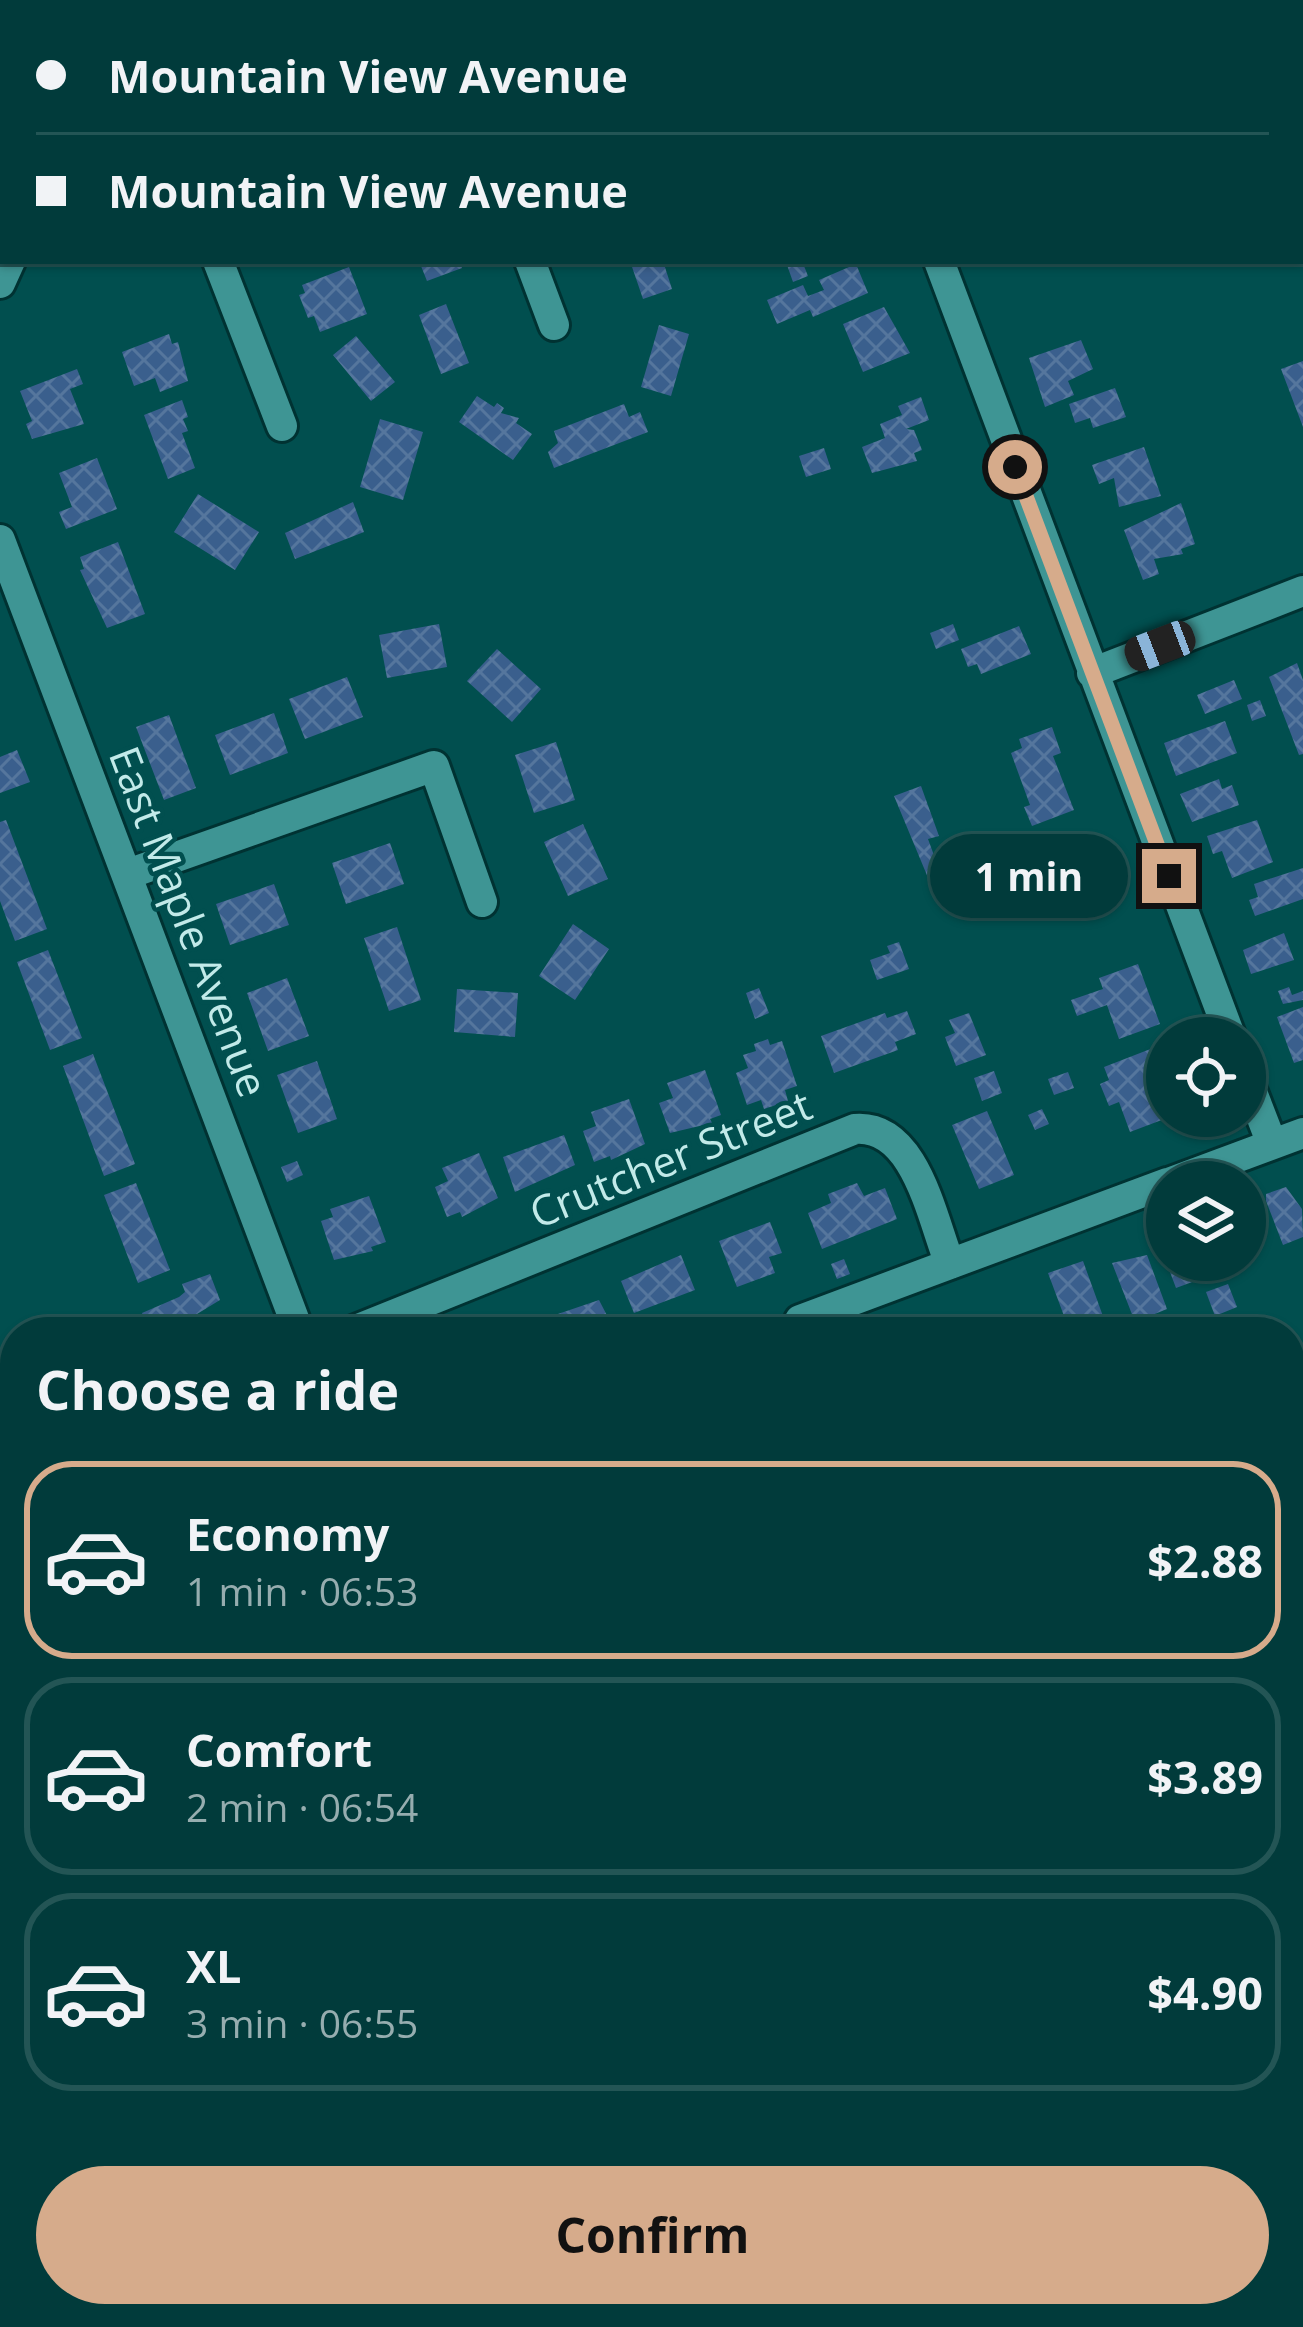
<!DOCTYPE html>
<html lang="en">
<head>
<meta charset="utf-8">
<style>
	:root { --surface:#013b3b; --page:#0f4646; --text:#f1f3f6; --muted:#96adaf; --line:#235555; --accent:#d6ab8b }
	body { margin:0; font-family:"Open Sans",sans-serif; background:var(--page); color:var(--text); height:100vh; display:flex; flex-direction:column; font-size:45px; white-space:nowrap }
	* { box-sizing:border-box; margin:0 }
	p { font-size:39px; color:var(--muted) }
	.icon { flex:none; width:66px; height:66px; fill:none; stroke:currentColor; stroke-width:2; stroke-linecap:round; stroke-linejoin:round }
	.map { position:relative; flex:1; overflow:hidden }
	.details { position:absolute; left:0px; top:1317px; width:1305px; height:1011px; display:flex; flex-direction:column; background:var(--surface); border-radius:48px 48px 0 0; box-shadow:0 3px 9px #0004,0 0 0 3px var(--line) }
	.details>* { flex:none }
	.hud { position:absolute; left:0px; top:0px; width:1305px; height:264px; box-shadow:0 3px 9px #0004,0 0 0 3px var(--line); display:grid; align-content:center; height:264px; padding:0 36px; background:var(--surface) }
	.buttons { position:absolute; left:1146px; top:1017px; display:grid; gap:24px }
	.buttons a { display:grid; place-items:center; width:120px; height:120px; border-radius:50%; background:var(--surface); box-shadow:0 3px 9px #0004,0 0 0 3px var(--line); font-size:60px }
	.end { position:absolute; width:54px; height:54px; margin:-27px; border:15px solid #d6ab8b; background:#111; box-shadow:0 0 0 6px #111 }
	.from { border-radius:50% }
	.bubble { position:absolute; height:84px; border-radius:42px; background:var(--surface); box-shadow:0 3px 9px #0004,0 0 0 3px var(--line); font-size:39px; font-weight:700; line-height:84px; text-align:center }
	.car { position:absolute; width:36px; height:72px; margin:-36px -18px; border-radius:15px; box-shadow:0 0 9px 3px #0007; background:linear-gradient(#222 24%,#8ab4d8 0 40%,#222 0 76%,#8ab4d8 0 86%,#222 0) }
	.hud b { display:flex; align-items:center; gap:42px; height:114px; font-size:45px }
	.hud b+b { border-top:3px solid var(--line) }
	.hud i { width:30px; height:30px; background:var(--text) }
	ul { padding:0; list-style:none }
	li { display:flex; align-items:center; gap:36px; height:198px; margin:0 24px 18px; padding:0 12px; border:6px solid var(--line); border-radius:48px }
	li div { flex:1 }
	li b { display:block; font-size:45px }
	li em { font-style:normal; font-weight:700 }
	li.active { border-color:var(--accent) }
	li>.icon { width:108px; height:108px; stroke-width:1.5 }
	h2 { padding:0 36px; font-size:54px; line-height:144px }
	.cta { display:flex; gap:24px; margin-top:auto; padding:24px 36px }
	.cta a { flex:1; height:138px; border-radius:72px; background:var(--accent); color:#111; font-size:48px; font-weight:700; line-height:138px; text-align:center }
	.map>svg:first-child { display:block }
	.building { fill:url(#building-cross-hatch) }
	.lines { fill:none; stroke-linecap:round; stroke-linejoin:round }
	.minor-casing { stroke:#003232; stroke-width:36 }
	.minor { stroke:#3e9594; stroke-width:30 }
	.rail-casing { stroke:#a6d4d3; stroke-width:12 }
	.rail { stroke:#014f4f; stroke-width:8; stroke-dasharray:22; stroke-linecap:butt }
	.route { stroke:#d6ab8b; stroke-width:15 }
	.labels { text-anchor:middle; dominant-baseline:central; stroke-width:9; stroke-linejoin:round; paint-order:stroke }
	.street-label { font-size:42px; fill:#c2eae9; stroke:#014f4f }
</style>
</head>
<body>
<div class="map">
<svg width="1303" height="2327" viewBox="0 0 1303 2327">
	<defs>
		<pattern id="building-cross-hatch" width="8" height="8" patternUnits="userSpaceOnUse" patternTransform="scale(3)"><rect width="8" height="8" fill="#3a5f8d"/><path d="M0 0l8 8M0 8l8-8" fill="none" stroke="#55769d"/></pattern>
	</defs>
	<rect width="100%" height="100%" fill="#014f4f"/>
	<path class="building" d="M 419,261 L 460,261 L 462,268 L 427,281 Z
		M 630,261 L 663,261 L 672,289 L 643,299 Z
		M 802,261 L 808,276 L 793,282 L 787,265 Z
		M 856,264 L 868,293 L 813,317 L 810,310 L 777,324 L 767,300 L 803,285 L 808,296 L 824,290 L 819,280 Z
		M 349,267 L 367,314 L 320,332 L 314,316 L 308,318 L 299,295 L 305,293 L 302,285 Z
		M 446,304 L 469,363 L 441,374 L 419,315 Z
		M 884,307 L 910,353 L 863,372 L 843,324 Z
		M 659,325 L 689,334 L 671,396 L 641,387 Z
		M 169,334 L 172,344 L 178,342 L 188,381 L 160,392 L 155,378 L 134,386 L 122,352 Z
		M 356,336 L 395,382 L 371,401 L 333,355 Z
		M 1081,340 L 1093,369 L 1068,381 L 1074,395 L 1045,407 L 1029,358 Z
		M 1303,361 L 1303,427 L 1281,369 Z
		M 77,369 L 83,384 L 70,389 L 84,424 L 32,439 L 26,424 L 32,421 L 20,391 Z
		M 1115,388 L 1126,417 L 1093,428 L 1090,418 L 1075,423 L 1069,404 Z
		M 477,396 L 494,407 L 497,403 L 504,408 L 501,413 L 519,418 L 516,423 L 532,434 L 513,460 L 459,422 Z
		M 921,397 L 929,420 L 906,429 L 914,430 L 922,450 L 914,453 L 917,461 L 872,473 L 862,447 L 885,438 L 880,424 L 902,415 L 898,406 Z
		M 182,400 L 188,417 L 183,419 L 188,431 L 182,433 L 195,468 L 168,479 L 144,415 Z
		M 624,404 L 629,417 L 640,412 L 648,432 L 554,468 L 548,452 L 558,443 L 554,431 Z
		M 380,419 L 423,432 L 403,500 L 360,487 Z
		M 1144,447 L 1161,496 L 1119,507 L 1114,478 L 1099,484 L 1092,465 Z
		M 824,448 L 831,469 L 806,477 L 799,456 Z
		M 97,458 L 117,509 L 66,529 L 59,512 L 72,507 L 59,473 Z
		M 198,494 L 259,532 L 235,570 L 174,532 Z
		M 353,502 L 364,532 L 295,559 L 285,533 Z
		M 1181,503 L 1195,544 L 1181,549 L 1183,554 L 1154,559 L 1159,574 L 1143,580 L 1124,530 Z
		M 118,542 L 145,614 L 107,628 L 80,570 L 84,569 L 80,557 Z
		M 439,624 L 447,667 L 387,678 L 379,635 Z
		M 953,624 L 959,640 L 936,649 L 930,633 Z
		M 1019,626 L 1031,654 L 981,674 L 977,664 L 968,667 L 961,649 Z
		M 497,649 L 541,689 L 512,722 L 467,681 Z
		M 1297,663 L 1303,680 L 1303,754 L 1299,755 L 1269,677 Z
		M 347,677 L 363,717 L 305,739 L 289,699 Z
		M 1234,680 L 1242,699 L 1205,714 L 1197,695 Z
		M 1260,700 L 1266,716 L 1252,721 L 1247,705 Z
		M 274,713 L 288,753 L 230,775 L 215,735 Z
		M 169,715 L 196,788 L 164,800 L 136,727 Z
		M 1225,721 L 1237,753 L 1176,776 L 1164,743 Z
		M 1052,727 L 1061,753 L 1053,756 L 1074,810 L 1032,826 L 1024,807 L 1030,805 L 1011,753 L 1022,748 L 1019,739 Z
		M 556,742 L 575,800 L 534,813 L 515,755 Z
		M 17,750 L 30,782 L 0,793 L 0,757 Z
		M 1219,779 L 1222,789 L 1232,785 L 1239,805 L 1192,822 L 1180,794 Z
		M 921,786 L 939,836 L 928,839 L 943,880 L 931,885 L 894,796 Z
		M 6,820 L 47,929 L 15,941 L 0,901 L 0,822 Z
		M 1257,820 L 1273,862 L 1232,878 L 1222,851 L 1213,854 L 1207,836 Z
		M 583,824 L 608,879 L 568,896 L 544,842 Z
		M 390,843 L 404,884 L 346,904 L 332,863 Z
		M 1303,868 L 1303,899 L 1255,916 L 1249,900 L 1258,897 L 1254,884 Z
		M 274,884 L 289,925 L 230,945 L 216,904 Z
		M 573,924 L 609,949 L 575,1000 L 539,976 Z
		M 397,927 L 421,1000 L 389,1011 L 364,938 Z
		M 1284,933 L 1294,960 L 1251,974 L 1243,950 Z
		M 899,942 L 909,969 L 877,980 L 870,960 L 890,953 L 887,946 Z
		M 48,950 L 82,1038 L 50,1050 L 17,962 Z
		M 1138,964 L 1160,1024 L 1119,1039 L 1107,1005 L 1077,1016 L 1071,1000 L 1103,989 L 1099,978 Z
		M 287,978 L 309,1036 L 268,1051 L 247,993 Z
		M 1289,987 L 1292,995 L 1303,991 L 1303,1000 L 1283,1004 L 1278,991 Z
		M 759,988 L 769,1013 L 755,1019 L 746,993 Z
		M 457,989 L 518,993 L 515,1037 L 454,1032 Z
		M 1303,1007 L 1303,1060 L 1294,1063 L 1277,1017 Z
		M 907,1011 L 916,1034 L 895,1042 L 898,1050 L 834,1073 L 821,1036 L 885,1013 L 887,1018 Z
		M 969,1013 L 986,1055 L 956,1066 L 945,1037 L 955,1033 L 949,1020 Z
		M 768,1039 L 770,1045 L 782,1041 L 797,1086 L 785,1090 L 788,1101 L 764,1109 L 761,1100 L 747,1105 L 736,1073 L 748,1068 L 743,1055 L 756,1051 L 754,1044 Z
		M 1153,1048 L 1164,1078 L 1157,1081 L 1167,1118 L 1130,1132 L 1119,1102 L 1109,1106 L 1100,1084 L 1109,1080 L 1104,1067 Z
		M 93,1054 L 135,1164 L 104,1176 L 63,1066 Z
		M 317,1061 L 337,1119 L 298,1133 L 277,1075 Z
		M 705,1070 L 721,1115 L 710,1119 L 712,1123 L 670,1133 L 659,1103 L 673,1098 L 667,1083 Z
		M 994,1071 L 1002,1093 L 982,1101 L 974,1078 Z
		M 1068,1072 L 1074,1088 L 1054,1095 L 1048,1079 Z
		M 629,1099 L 645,1144 L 611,1160 L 610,1156 L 594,1162 L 583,1131 L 596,1126 L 591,1112 Z
		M 1042,1109 L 1049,1124 L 1035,1130 L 1028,1115 Z
		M 987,1111 L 1014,1175 L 979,1189 L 952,1125 Z
		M 564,1135 L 575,1165 L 515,1192 L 503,1157 Z
		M 479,1153 L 498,1198 L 462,1217 L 460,1212 L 447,1217 L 435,1187 L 448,1181 L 442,1168 Z
		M 297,1161 L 303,1175 L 287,1182 L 281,1167 Z
		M 136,1183 L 170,1270 L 138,1283 L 104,1195 Z
		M 857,1183 L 864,1196 L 885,1188 L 897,1219 L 822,1249 L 808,1213 L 831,1203 L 828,1194 Z
		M 1286,1187 L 1302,1209 L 1303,1237 L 1283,1245 L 1266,1201 L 1266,1194 Z
		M 369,1196 L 386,1242 L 371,1247 L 373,1251 L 334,1260 L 321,1221 L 333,1217 L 330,1209 Z
		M 1246,1200 L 1259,1237 L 1254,1239 L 1259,1250 L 1245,1255 Z
		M 770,1222 L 782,1253 L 769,1257 L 775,1273 L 737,1287 L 719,1241 Z
		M 1167,1240 L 1167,1260 L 1196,1260 L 1203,1278 L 1176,1288 L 1159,1243 Z
		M 681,1255 L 695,1290 L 634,1313 L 621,1281 Z
		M 1147,1255 L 1167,1309 L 1135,1322 L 1112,1263 Z
		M 844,1259 L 850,1274 L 837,1279 L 831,1264 Z
		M 1083,1261 L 1104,1319 L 1070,1332 L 1048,1273 Z
		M 210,1274 L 220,1300 L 197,1314 L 204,1332 L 149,1332 L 142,1313 L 179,1297 L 185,1292 L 182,1284 Z
		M 1228,1284 L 1237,1307 L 1215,1316 L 1206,1292 Z
		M 599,1300 L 614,1329 L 544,1332 L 541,1325 L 555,1315 Z
		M 1303,1765 L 1303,1868 L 1290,1835 L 1290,1770 Z
		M 15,1914 L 15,2115 L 1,2121 L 0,1920 Z
		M 300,2313 L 348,2313 L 353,2327 L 287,2327 Z
		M 532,2313 L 605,2313 L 608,2320 L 589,2327 L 511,2327 L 509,2322 Z
		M 759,2313 L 811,2313 L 817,2327 L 765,2327 Z"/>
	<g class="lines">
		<defs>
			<path id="minor" d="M 280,0 L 281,3
				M 842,0 L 843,3
				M 163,3 L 163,0
				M 218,261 L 282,426
				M 530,261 L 554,325
				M 939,261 L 1231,1038
				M 0,283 L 10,261
				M 0,540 L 299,1332
				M 1092,673 L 1303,591
				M 128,874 L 434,766 L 482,902
				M 1245,1074 L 1272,1144
				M 1171,1182 L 1303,1133
				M 800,1320 L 1167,1183
				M 351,1332 L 855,1129 C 916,1124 932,1220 950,1264
				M 1290,1693 L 1303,1688
				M 0,2182 L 15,2176
				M 210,2313 L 215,2327
				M 687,2313 L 692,2327
				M 953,2327 L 989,2313"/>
		</defs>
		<use href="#minor" class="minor-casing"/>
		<use href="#minor" class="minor"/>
		<defs>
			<path id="rail" d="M 1290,1447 L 1303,1446
				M 0,1556 L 15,1555"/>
		</defs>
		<use href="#rail" class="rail-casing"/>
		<use href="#rail" class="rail"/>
	</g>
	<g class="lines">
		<path class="route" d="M 1015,467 L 1169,876"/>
	</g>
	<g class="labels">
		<g class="street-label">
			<text transform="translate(190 921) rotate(69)">East Maple Avenue</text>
			<text transform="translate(670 1158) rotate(-22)">Crutcher Street</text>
		</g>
	</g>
</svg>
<div class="buttons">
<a><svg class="icon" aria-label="locate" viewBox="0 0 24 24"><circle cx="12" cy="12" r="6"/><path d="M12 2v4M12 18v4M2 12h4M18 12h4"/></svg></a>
<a><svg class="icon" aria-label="layers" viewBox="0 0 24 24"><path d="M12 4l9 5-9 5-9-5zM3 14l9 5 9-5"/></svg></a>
</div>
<i class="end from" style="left:1015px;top:467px"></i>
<i class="end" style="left:1169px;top:876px"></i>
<div class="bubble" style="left:930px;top:834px;width:198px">1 min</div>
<i class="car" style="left:1160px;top:646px;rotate:249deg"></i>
<div class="hud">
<b><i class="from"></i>Mountain View Avenue</b>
<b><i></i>Mountain View Avenue</b>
</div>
<section class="details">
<h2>Choose a ride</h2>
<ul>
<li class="active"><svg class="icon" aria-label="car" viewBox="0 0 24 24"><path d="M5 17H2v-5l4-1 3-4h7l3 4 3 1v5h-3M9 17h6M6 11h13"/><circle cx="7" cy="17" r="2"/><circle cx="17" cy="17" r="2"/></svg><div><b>Economy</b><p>1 min · 06:53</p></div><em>$2.88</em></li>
<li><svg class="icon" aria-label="car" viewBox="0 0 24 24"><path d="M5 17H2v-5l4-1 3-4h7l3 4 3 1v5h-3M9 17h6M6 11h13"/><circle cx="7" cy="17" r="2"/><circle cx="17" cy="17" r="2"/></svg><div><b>Comfort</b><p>2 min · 06:54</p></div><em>$3.89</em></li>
<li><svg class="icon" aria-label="car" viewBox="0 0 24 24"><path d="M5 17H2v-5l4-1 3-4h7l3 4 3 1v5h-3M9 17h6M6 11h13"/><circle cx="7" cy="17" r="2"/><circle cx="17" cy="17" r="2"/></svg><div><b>XL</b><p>3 min · 06:55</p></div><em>$4.90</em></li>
</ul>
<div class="cta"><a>Confirm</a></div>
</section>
</div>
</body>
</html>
